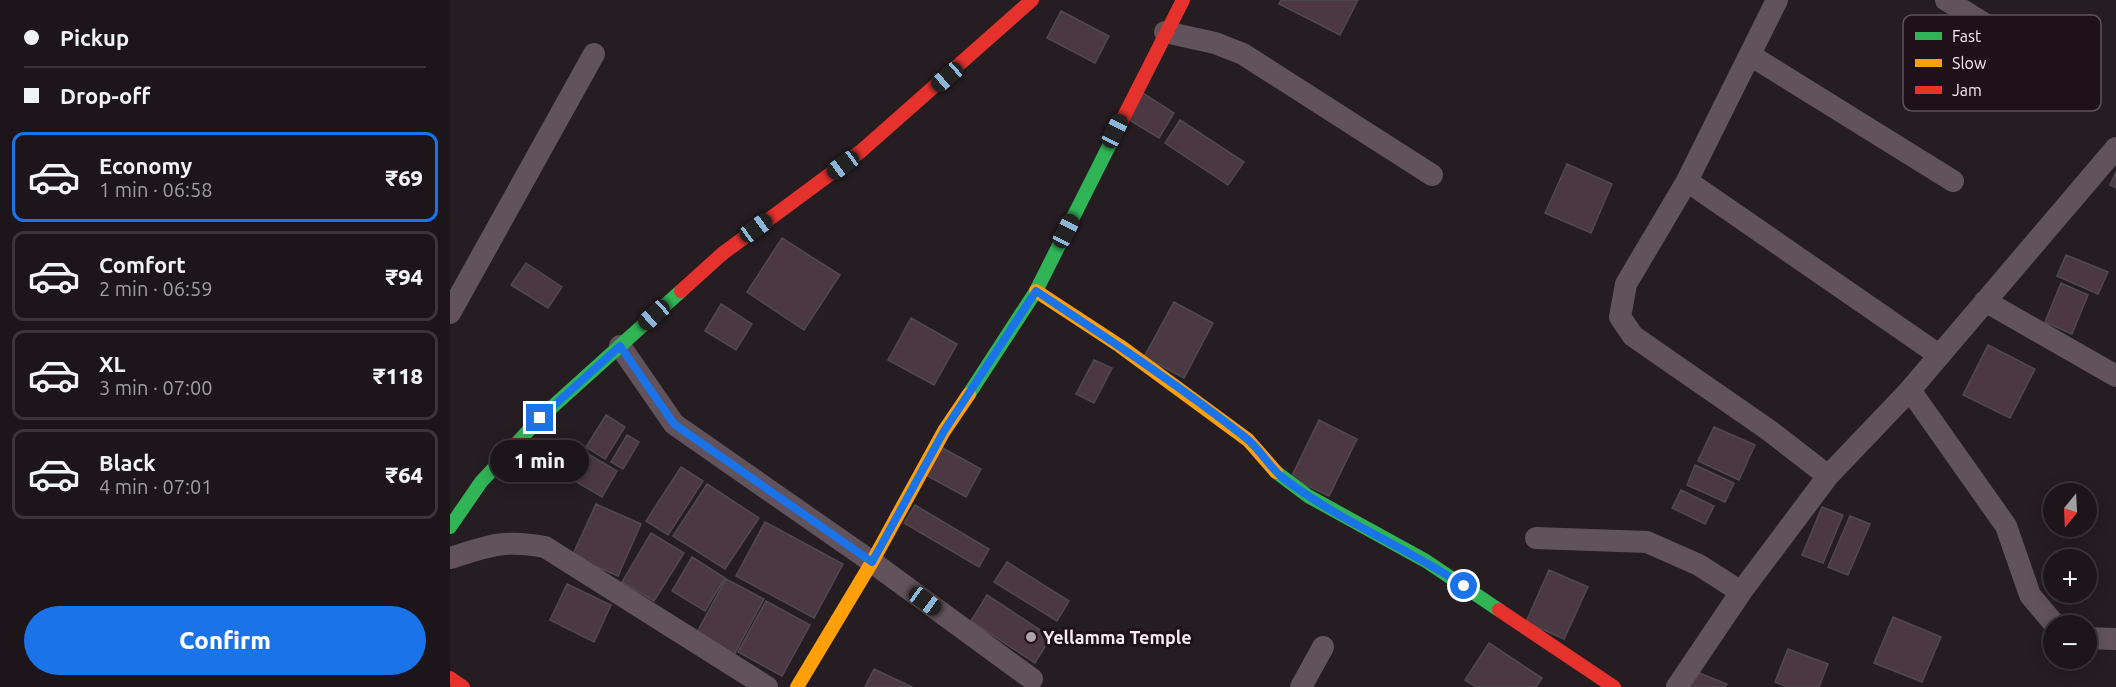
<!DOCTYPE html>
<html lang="en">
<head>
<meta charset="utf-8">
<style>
	:root { --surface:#1c161a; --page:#292327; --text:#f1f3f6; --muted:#a09fa2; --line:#3a3539; --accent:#1a73e8 }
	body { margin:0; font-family:Ubuntu,sans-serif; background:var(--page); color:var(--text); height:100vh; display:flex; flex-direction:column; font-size:22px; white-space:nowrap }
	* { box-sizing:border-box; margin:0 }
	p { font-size:20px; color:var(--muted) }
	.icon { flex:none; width:33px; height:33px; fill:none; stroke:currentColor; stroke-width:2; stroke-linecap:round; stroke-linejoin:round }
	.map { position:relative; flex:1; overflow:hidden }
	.panel { display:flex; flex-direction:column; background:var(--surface); width:450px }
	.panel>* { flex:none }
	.top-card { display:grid; align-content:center; height:132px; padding:0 24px; background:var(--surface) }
	.needle { width:39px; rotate:198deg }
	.fabs { position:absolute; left:1593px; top:483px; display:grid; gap:12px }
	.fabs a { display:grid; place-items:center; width:54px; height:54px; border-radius:50%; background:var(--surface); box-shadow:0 3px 15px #0003,0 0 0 2px var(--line); font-size:30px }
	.end { position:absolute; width:27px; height:27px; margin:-14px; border:8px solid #1a73e8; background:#fff; box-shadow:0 0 0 3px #fff }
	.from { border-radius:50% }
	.bubble { position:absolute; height:42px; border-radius:21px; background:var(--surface); box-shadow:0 3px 15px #0003,0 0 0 2px var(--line); font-size:20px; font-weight:800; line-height:42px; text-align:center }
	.car { position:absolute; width:18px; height:36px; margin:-18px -9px; border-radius:8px; box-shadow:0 0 4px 2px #0007; background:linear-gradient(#222 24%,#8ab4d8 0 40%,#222 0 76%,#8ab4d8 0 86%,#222 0) }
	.top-card b { display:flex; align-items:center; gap:21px; height:57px; font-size:22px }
	.top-card b+b { border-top:2px solid var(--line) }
	.top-card i { width:15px; height:15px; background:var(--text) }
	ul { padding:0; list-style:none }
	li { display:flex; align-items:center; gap:18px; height:90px; margin:0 12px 9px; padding:0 12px; border:3px solid var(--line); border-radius:12px }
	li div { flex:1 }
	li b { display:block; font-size:22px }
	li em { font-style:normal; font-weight:800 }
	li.active { border-color:var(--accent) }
	li>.icon { width:54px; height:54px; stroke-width:1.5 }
	.action { display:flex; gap:12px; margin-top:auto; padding:12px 24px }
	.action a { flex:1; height:69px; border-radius:36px; background:var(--accent); color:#fff; font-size:24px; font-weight:800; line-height:69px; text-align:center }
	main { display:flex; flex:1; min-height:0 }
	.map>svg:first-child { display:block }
	.building { fill:#4b3843; stroke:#50494d; stroke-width:1.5 }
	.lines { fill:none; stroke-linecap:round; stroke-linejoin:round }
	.street { stroke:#62525b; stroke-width:22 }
	.fast { stroke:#30b455; stroke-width:14 }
	.slow { stroke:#ff9f0a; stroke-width:14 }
	.jam { stroke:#e5322d; stroke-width:14 }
	.route { stroke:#1a73e8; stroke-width:8 }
	.poi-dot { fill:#aea3a9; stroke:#201019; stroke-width:2 }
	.labels { text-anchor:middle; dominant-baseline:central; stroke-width:6; stroke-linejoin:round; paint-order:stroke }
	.poi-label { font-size:18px; font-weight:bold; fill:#f7ebf1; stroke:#201019; text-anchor:start }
	.key { fill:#201019; stroke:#60525a; stroke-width:1.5 }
	.key-label { font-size:16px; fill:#f7ebf1 }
</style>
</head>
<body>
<main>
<section class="panel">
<div class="top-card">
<b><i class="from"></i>Pickup</b>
<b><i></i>Drop-off</b>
</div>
<ul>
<li class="active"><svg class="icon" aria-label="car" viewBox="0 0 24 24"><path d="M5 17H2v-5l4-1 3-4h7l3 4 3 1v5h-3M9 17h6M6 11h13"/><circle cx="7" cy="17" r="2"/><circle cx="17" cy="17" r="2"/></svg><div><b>Economy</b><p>1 min · 06:58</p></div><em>₹69</em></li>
<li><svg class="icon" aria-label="car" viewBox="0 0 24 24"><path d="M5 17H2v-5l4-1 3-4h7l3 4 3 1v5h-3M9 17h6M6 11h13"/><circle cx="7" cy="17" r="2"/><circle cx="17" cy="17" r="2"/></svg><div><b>Comfort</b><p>2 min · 06:59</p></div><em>₹94</em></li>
<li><svg class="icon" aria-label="car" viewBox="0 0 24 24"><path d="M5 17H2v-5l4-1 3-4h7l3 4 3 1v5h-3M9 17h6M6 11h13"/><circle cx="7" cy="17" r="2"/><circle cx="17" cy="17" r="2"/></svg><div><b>XL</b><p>3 min · 07:00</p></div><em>₹118</em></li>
<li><svg class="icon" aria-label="car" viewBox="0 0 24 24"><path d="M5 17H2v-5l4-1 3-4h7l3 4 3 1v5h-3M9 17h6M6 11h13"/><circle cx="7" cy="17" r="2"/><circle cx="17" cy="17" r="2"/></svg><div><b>Black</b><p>4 min · 07:01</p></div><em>₹64</em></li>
</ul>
<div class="action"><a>Confirm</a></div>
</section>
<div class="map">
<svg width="1666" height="687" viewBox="0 0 1666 687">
	<rect width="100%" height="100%" fill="#261d22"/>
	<path class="building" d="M 831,0 L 908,0 L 890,35 L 829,4 Z
		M 611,11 L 659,36 L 645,63 L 597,38 Z
		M 691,92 L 724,113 L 709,138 L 676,118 Z
		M 730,120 L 794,162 L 778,185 L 715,143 Z
		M 1117,164 L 1162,184 L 1141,233 L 1095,213 Z
		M 1666,172 L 1666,188 L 1660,185 Z
		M 332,238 L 390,275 L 354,330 L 297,292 Z
		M 1616,255 L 1658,272 L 1648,294 L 1607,276 Z
		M 76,263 L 112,287 L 98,308 L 61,285 Z
		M 1611,283 L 1638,295 L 1622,334 L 1595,322 Z
		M 724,302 L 763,323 L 734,378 L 694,357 Z
		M 271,304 L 302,324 L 286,350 L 255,331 Z
		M 461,318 L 507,344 L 484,385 L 438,360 Z
		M 1538,345 L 1585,369 L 1560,418 L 1513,395 Z
		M 644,360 L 662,368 L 644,403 L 626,394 Z
		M 156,415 L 175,427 L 155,459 L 136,447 Z
		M 869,420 L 907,439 L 879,496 L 841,478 Z
		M 1264,427 L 1305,445 L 1289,480 L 1248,461 Z
		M 177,435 L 189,442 L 173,469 L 161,462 Z
		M 489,446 L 531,469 L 516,497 L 474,474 Z
		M 128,448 L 167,471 L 152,497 L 113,474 Z
		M 1245,465 L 1284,483 L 1275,502 L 1237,485 Z
		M 231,467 L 253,481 L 218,535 L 196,521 Z
		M 257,484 L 309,518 L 275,569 L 223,536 Z
		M 1231,490 L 1264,506 L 1255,524 L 1222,508 Z
		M 146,504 L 191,524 L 168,576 L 122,556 Z
		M 465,505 L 539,549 L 529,567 L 454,523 Z
		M 1372,507 L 1393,515 L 1373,563 L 1352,555 Z
		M 1400,516 L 1420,524 L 1398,575 L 1378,567 Z
		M 315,522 L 393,564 L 364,618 L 286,576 Z
		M 201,533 L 234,553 L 204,601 L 172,582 Z
		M 242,557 L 275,578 L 255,611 L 222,591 Z
		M 557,562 L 619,601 L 607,621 L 544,582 Z
		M 1099,570 L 1138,587 L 1114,639 L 1076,622 Z
		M 276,579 L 314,599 L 284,655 L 246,634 Z
		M 117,584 L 161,605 L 144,642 L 100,620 Z
		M 537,595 L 601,637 L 585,663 L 521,621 Z
		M 316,601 L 360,625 L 332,676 L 288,652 Z
		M 1443,617 L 1491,637 L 1472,682 L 1424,663 Z
		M 1039,643 L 1092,678 L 1086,687 L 1026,687 L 1015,680 Z
		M 1338,649 L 1378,664 L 1369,687 L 1337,687 L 1325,682 Z
		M 424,669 L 462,687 L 415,687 Z
		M 1244,671 L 1277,684 L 1275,687 L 1237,687 Z"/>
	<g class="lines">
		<path class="street" d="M 1327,0 L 1237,181 L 1489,355
			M 1496,0 L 1556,37
			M 715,32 L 765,43 L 793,54 L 982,175
			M 1300,55 L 1503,181
			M 1535,301 L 1666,376
			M 0,313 L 144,54
			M 170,346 L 224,424 L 422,562 L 582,679
			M 1460,390 L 1556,526 L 1580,595 L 1606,626
			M 1378,476 L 1460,390 L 1666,148
			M 1086,538 L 1197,542 L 1249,565 L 1291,592
			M 0,558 C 38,546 54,539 95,547 L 317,687
			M 1636,638 L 1666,639
			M 851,687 L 873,647
			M 1227,687 L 1291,592 L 1378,476 L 1320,431 L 1183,336 L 1170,317 L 1176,284 L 1237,181"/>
		<path class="fast" d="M 519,394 L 586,291 L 662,140
			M 826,472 L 858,496 L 976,561 L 1049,610
			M 0,527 L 31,482 L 90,418 L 231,291"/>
		<path class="slow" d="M 586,291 L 670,346 L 798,440 L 826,472
			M 347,687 L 422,562 L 494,431 L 519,394"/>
		<path class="jam" d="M 662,140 L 733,0
			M 231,291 L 272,254 L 410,152 L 582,0
			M 1049,610 L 1164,687
			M 0,678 L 13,687"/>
	</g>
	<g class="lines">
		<path class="route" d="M 90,418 L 170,346 L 224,424 L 422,562 L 494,431 L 586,291 C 657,338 729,385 796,438 C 810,449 819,467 833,478 C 889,521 956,547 1014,586"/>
	</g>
	<circle class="poi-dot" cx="581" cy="637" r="6"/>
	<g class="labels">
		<g class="poi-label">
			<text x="593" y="637">Yellamma Temple</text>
		</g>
	</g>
	<rect x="1453" y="15" width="198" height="96" rx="9" class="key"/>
	<rect x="1465" y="32" width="27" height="8" fill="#30b455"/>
	<rect x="1465" y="59" width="27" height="8" fill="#ff9f0a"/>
	<rect x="1465" y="86" width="27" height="8" fill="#e5322d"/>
	<g class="key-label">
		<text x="1502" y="42">Fast</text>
		<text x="1502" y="69">Slow</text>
		<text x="1502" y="96">Jam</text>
	</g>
</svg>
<div class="fabs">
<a><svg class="needle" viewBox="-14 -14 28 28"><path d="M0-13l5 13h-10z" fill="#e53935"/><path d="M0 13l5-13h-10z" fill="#a09fa2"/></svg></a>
<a>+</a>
<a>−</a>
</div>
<i class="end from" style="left:1014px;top:586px"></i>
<i class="end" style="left:90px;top:418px"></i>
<div class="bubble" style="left:40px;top:440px;width:99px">1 min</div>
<i class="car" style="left:497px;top:77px;rotate:229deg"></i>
<i class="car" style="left:665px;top:131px;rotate:26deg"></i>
<i class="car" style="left:393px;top:165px;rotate:234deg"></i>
<i class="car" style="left:306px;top:228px;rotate:54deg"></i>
<i class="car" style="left:616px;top:231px;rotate:27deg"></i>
<i class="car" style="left:204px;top:315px;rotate:228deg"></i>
<i class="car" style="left:475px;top:601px;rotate:126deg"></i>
</div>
</main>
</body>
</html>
